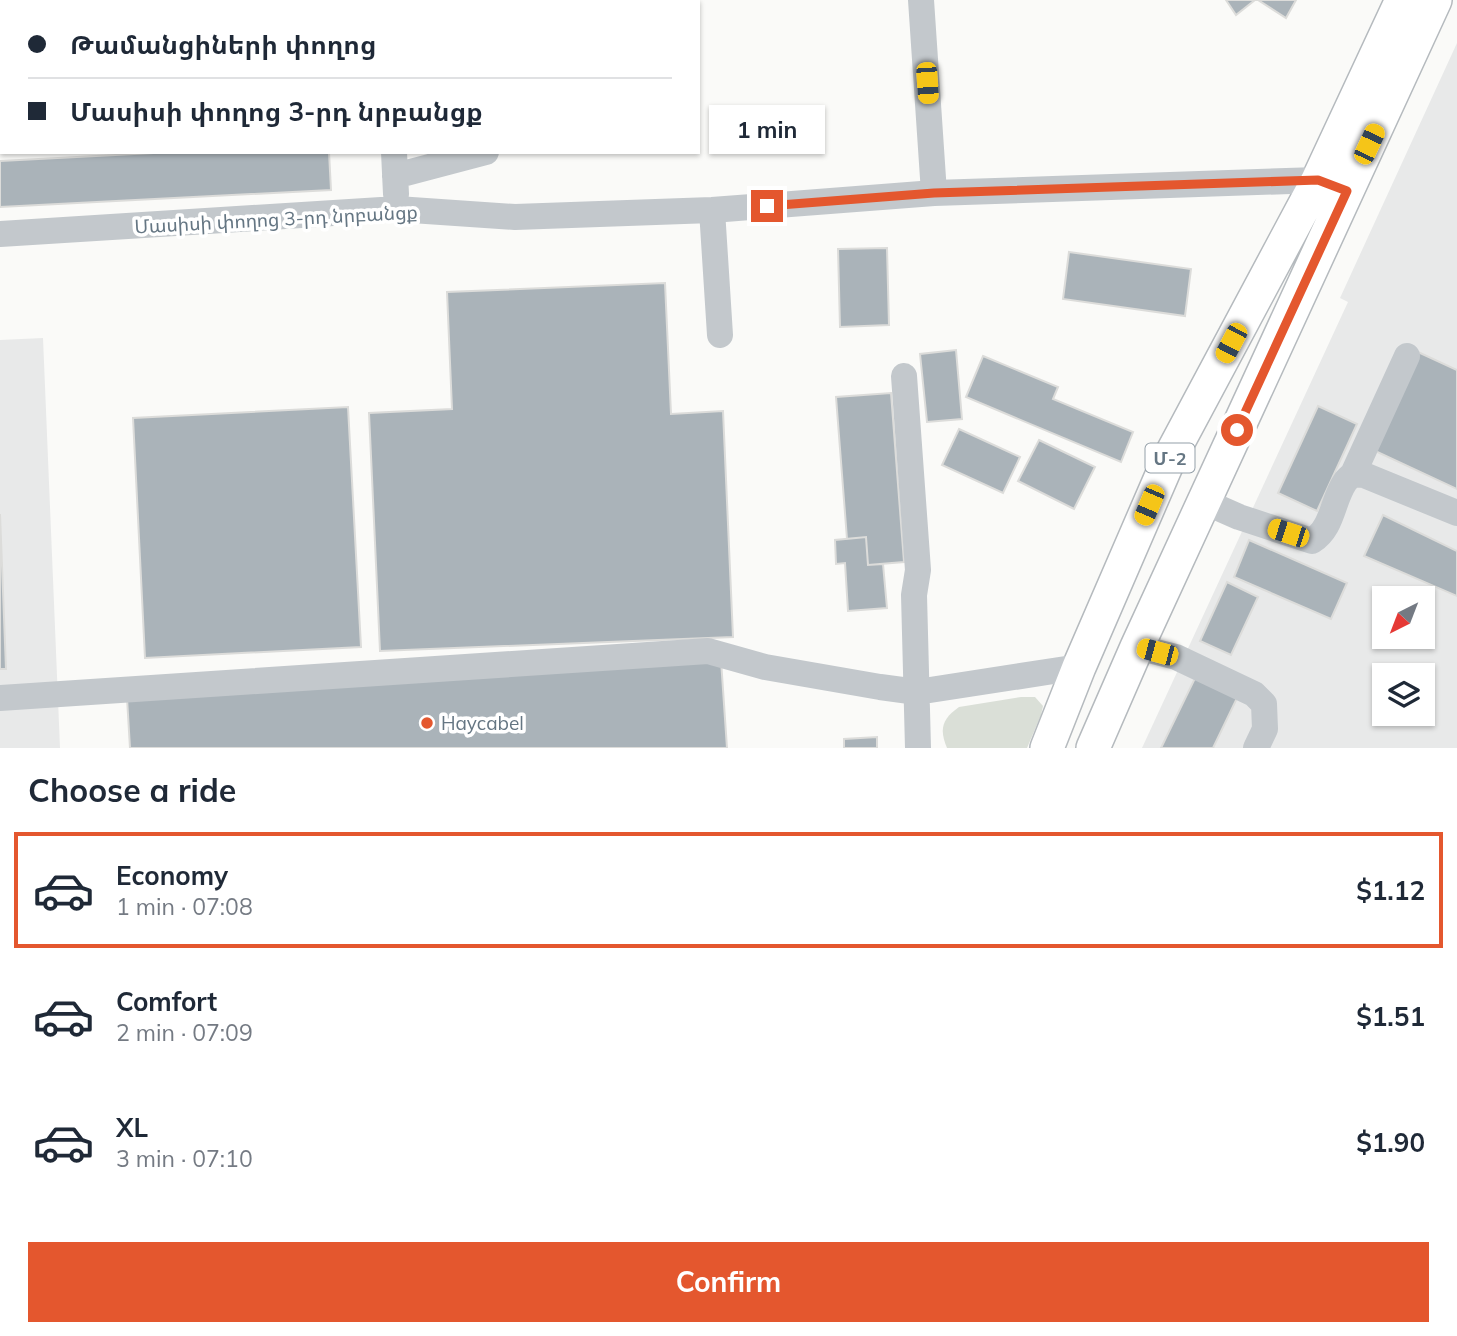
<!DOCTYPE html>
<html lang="en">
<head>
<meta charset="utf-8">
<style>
	:root { --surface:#fff; --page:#f2f2f3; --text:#1f2937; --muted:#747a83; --line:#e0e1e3; --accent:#e4572e }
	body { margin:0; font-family:Mulish,"Noto Sans Armenian",sans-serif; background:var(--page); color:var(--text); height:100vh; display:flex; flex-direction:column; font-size:26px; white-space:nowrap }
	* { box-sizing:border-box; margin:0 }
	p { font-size:23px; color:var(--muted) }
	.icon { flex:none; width:38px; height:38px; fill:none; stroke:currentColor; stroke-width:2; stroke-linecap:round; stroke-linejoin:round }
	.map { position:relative; height:748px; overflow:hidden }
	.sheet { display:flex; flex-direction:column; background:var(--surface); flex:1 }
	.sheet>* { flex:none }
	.guide { position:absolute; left:0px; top:0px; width:700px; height:154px; box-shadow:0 2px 5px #0004; display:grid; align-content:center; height:154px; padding:0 28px; background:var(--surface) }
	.needle { width:46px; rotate:222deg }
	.fabs { position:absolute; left:1372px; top:586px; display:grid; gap:14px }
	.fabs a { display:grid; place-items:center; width:63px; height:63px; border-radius:0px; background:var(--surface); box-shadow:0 2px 5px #0004; font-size:35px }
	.end { position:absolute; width:32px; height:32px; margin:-16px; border:9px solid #e4572e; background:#fff; box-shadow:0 0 0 4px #fff }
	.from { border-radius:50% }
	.bubble { position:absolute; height:49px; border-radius:0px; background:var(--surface); box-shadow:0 2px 5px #0004; font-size:23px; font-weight:700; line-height:49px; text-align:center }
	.car { position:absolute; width:21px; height:42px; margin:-21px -10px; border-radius:9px; box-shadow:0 0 5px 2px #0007; background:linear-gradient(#f5c518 24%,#345 0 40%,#f5c518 0 76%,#345 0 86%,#f5c518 0) }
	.guide b { display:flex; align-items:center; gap:24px; height:66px; font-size:26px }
	.guide b+b { border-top:2px solid var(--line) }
	.guide i { width:18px; height:18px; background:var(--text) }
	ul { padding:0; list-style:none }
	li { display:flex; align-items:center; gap:21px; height:116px; margin:0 14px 10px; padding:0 14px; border:4px solid transparent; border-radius:0px }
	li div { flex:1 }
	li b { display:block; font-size:26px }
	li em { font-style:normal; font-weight:700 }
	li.on { border-color:var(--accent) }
	li>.icon { width:63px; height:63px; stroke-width:1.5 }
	h2 { padding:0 28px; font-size:32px; line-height:84px }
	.action { display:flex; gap:14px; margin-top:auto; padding:14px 28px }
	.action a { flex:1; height:80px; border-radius:0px; background:var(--accent); color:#fff; font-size:28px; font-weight:700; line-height:80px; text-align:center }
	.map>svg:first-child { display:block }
	.built { fill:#e8e9e9; fill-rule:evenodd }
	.green { fill:#dadfd7 }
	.building { fill:#aab3b9; stroke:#dcdcda; stroke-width:2 }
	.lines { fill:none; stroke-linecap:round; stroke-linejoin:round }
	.major-casing { stroke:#b5babe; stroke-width:36 }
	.minor { stroke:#c3c8cc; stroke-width:26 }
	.major { stroke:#fff; stroke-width:33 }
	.route { stroke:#e4572e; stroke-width:9 }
	.poi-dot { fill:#e4572e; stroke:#fff; stroke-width:2.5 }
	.labels { text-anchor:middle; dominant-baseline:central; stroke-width:7; stroke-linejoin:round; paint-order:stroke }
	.shield { fill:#fff; stroke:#939fa8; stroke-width:2 }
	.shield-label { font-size:18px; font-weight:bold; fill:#657683 }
	.street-label { font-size:19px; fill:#657683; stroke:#fff }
	.poi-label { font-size:19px; fill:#657683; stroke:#fff; text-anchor:start }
</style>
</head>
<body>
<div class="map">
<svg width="1457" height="748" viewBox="0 0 1457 748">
	<rect width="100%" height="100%" fill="#fafaf8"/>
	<path class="built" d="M 1457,43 L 1457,748 L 1142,748 L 1348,302 L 1340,298 ZM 1384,598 L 1423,598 L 1423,637 L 1384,637 ZM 1384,676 L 1423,676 L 1423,714 L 1384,714 Z
		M 43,338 L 60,748 L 0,748 L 0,340 Z"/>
	<path class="green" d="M 1021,697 L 1035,697 L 1043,706 L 1041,715 L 1027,748 L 947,748 C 939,729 942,719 959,707 Z"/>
	<path class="building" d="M 409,0 L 551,0 L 551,2 L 409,2 Z
		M 1226,0 L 1255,0 L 1236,15 Z
		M 1258,0 L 1296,0 L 1286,18 Z
		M 173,152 L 329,152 L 331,190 L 0,207 L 0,161 Z
		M 887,248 L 889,325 L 840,327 L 838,249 Z
		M 1069,252 L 1191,269 L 1185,316 L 1063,299 Z
		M 665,283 L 671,414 L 723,411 L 733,637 L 380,651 L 369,413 L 452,409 L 447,292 Z
		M 956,350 L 962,419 L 927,422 L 920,354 Z
		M 1418,352 L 1457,370 L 1457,489 L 1373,450 Z
		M 983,356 L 1058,387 L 1053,399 L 1133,432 L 1121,462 L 966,397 Z
		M 891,393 L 904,562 L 868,565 L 866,537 L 847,539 L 836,397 Z
		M 1318,406 L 1357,424 L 1317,511 L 1278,493 Z
		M 348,407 L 361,647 L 145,658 L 133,418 Z
		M 959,429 L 1020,457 L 1003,493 L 942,465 Z
		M 1039,440 L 1095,467 L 1074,509 L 1018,481 Z
		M 0,514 L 6,669 L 0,669 Z
		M 1383,515 L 1457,551 L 1457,596 L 1364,556 Z
		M 866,537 L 868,565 L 883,564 L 887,608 L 848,611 L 845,563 L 836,564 L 835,540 Z
		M 1249,540 L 1347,583 L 1331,619 L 1234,577 Z
		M 1227,582 L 1258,597 L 1231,655 L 1200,641 Z
		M 721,660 L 727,748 L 130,748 L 127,698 Z
		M 1197,674 L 1239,694 L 1213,748 L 1161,748 Z
		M 877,737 L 877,748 L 844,748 L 844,739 Z"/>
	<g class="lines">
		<defs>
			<path id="major" d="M 1047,748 L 1079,667 L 1169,459 L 1318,180 L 1402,0
				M 1093,748 L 1137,647 L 1435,0"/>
		</defs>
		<use href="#major" class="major-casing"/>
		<path class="minor" d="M 72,0 L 72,2
			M 385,0 L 385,2
			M 572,0 L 572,2
			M 921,0 L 934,193
			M 0,58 L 2,58
			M 394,152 L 396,194
			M 395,176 L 486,152
			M 712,210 L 720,335
			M 0,234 L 397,209 L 515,217 L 712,210 L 934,193 L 1318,180 L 1332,185
			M 904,376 L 918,570 L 914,595 L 918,748
			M 1353,474 L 1407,356
			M 1205,502 L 1239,517 L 1312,541 C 1333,528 1332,501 1345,482 C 1347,479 1351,476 1353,474 L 1364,475 L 1457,513
			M 1137,647 L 1176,657 L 1254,694 L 1264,704 L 1265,729 L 1256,748
			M 0,698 L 708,651 L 765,667 L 880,687 L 917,692 L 1079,667"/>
		<use href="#major" class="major"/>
	</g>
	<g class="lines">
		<path class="route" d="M 767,206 L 934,193 L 1318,180 L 1347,191 L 1237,430"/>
	</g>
	<circle class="poi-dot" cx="427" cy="723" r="7"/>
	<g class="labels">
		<rect class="shield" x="1145.5" y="443.5" width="49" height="29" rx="5"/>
		<g class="shield-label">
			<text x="1170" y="458">Մ-2</text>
		</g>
		<g class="street-label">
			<text transform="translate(276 219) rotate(-3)">Մասիսի փողոց 3-րդ նրբանցք</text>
		</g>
		<g class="poi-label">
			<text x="441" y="723">Haycabel</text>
		</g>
	</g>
</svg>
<div class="fabs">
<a><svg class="needle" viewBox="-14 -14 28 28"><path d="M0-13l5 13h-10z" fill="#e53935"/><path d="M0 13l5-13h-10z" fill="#747a83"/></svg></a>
<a><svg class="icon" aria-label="layers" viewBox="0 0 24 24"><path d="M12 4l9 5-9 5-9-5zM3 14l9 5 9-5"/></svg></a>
</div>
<i class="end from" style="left:1237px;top:430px"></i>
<i class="end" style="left:767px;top:206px"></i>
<div class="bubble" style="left:709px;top:105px;width:116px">1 min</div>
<i class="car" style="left:927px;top:83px;rotate:176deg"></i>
<i class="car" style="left:1369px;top:144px;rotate:25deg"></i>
<i class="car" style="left:1231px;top:343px;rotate:208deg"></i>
<i class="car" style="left:1149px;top:505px;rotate:203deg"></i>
<i class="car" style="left:1288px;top:533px;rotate:288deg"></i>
<i class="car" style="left:1157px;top:652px;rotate:285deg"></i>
<div class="guide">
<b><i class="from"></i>Թամանցիների փողոց</b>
<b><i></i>Մասիսի փողոց 3-րդ նրբանցք</b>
</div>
</div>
<section class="sheet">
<h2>Choose a ride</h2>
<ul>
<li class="on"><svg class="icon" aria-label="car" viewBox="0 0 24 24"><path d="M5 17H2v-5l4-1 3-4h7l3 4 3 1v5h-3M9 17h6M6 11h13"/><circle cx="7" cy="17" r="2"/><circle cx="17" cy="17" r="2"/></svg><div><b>Economy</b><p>1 min · 07:08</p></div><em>$1.12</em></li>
<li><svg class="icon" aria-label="car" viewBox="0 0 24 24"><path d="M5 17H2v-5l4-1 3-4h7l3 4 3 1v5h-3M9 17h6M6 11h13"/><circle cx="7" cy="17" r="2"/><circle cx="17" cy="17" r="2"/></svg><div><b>Comfort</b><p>2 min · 07:09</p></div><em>$1.51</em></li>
<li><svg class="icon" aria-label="car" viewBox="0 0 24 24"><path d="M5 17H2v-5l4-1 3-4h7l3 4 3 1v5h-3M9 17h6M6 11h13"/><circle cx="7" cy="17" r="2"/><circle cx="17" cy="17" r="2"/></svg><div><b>XL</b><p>3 min · 07:10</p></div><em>$1.90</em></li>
</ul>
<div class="action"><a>Confirm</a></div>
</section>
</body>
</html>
